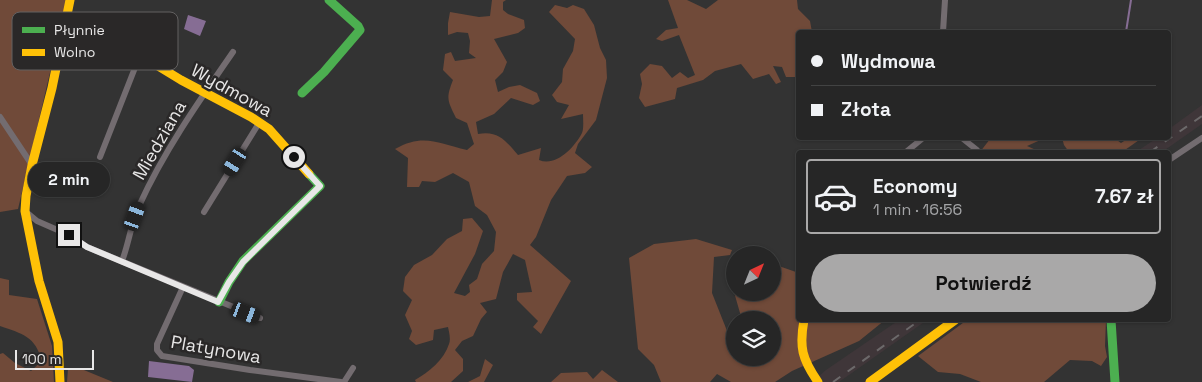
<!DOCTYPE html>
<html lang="pl">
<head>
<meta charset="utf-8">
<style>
	:root { --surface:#262626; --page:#2e2e2e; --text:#f1f3f6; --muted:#a4a5a7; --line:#424343; --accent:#a9a8a8 }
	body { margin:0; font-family:"Space Grotesk",sans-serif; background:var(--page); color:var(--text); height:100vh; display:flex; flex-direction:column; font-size:19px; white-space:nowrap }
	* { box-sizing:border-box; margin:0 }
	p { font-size:16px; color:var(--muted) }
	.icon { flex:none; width:28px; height:28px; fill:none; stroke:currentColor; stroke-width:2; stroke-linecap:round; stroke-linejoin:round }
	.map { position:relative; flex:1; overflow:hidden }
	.sheet { position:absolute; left:796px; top:150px; width:375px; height:172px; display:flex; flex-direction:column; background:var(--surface); border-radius:5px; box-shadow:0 1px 4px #0004,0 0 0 1px var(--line) }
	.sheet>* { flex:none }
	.top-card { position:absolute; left:796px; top:30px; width:375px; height:110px; border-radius:5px; box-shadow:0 1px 4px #0004,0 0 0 1px var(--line); display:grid; align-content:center; height:110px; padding:0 15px; background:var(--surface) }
	.needle { width:32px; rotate:43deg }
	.buttons { position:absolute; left:726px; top:246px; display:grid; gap:10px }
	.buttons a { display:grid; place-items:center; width:55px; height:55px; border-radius:50%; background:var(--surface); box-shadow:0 1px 4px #0004,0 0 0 1px var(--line); font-size:25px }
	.scale { position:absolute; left:15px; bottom:12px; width:79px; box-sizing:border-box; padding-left:5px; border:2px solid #e8e7e7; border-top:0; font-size:14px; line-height:18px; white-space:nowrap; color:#e8e7e7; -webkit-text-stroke:4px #2a2828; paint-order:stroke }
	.end { position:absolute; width:22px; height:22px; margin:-11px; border:6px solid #e8e7e7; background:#111; box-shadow:0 0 0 2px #111 }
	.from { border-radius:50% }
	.bubble { position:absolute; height:35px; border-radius:18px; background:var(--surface); box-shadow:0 1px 4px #0004,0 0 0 1px var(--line); font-size:16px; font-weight:700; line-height:35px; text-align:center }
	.car { position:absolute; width:15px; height:30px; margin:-15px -8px; border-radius:6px; box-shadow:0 0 4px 1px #0007; background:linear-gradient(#222 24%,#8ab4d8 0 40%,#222 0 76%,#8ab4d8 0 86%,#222 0) }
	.top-card b { display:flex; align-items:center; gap:18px; height:48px; font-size:19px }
	.top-card b+b { border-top:1px solid var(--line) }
	.top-card i { width:12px; height:12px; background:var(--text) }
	ul { padding:9px 0 0; list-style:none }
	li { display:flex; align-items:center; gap:15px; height:75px; margin:0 10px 8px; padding:0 5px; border:2px solid transparent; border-radius:5px }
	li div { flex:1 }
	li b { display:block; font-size:19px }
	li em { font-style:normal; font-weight:700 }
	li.active { border-color:var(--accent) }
	li>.icon { width:45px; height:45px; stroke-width:1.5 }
	.cta { display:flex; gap:10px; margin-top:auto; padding:10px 15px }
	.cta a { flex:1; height:58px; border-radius:30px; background:var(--accent); color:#111; font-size:20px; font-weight:700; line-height:58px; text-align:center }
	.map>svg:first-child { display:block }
	.built { fill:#3f3639 }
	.green { fill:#704a39 }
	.water { fill:#866d94 }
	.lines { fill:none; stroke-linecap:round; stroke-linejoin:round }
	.stream { stroke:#866d94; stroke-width:2 }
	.street { stroke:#736c70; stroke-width:6 }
	.fast { stroke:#4caf50; stroke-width:9 }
	.slow { stroke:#ffc107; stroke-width:9 }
	.rail { stroke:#6c696a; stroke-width:2; stroke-dasharray:9 9; stroke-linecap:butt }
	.route { stroke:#e8e7e7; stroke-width:6 }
	.labels { text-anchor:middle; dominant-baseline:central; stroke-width:5; stroke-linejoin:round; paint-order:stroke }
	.street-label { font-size:18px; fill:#e8e7e7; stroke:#2a2828 }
	.key { fill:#2a2828; stroke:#636161; stroke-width:1 }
	.key-label { font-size:14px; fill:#e8e7e7 }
</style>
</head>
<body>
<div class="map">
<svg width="1202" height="382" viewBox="0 0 1202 382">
	<rect width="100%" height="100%" fill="#333"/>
	<path class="built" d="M 1202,105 L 1202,124 L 1162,152 L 1136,152 L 1157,138 L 1169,138 L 1169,129 Z
		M 899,320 L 927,320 L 839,382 L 823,382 L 819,376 L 826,370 Z"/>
	<path class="green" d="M 0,0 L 67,0 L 18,209 L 0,212 Z
		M 492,0 L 506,0 L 503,2 L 503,10 L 508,14 L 524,20 L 525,28 L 518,33 L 494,39 L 507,62 L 503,72 L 495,80 L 498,92 L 509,87 L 520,85 L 537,93 L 540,101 L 533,105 L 511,98 L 494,114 L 476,122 L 478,134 C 498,130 506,141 518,155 L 541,148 L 539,160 C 556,167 574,148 582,133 C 584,128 583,119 583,114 L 561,119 L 569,105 L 557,102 L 552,95 L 562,82 L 563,69 L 573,51 L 575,39 L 549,12 L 555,5 L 567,8 L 573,5 L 584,9 L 594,25 L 600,48 L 606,60 L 607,78 L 596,120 L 578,144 L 575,153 L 592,167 L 585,173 L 567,176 L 551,200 L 536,237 L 530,245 L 571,281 L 541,334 L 533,327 L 538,321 L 517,300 L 517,293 L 532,292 L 525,260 L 513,254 L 503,272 L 496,299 L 480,303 L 487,312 L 481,319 L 473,336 L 462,341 L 455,350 L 463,359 L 463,371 L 451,382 L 416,382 L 415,380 C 429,372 444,360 449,344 C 451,339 449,332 448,327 L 434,330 L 433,340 L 416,345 L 409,339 L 412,331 L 405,315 L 412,300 L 403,291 L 405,277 L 414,265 L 432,255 L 447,239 L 462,231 L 463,219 L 472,218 L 483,231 L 475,254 L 454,293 L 465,296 L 470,292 L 469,285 L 477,279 L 482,264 L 494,251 L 496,232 L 487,215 L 475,206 L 469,182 L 453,173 L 435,182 L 422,181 L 419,187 L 407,187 L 408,158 L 395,149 C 423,133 438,143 467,150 L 474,144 L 467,123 L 456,118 C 447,100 446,98 453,80 L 443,70 L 445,54 L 451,52 L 455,61 L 476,58 L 469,53 L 470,41 L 468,33 L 457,32 L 448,35 L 448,23 L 450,12 L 479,17 L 490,16 Z
		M 668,0 L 687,0 L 706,9 L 718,0 L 797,0 L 798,9 L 810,21 L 812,32 L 799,32 L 799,77 L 786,77 L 782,67 L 773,66 L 781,82 L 776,84 L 769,74 L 753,79 L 741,64 L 715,71 L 703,80 L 677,88 L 675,99 L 645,107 L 639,98 L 642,84 L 640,74 L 650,64 L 662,66 L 672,78 L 680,72 L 688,78 L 695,75 L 679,35 L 662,41 L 656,39 L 666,30 L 678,28 Z
		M 1015,138 L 1045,138 L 1027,146 L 1036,150 L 1033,152 L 977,152 L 980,152 L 990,139 Z
		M 1062,138 L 1114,138 L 1121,143 L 1129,138 L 1142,138 L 1122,152 L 1069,152 L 1064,145 Z
		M 696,239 L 732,250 L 730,255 L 714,257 L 712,293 L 735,351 L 735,358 L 772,358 L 772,320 L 742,320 L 728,271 L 735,264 L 735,292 L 772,292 L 773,264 L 796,272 L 799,269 L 799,320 L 885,320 L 859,341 L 792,371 L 775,382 L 731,382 L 717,374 L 710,382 L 661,382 L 654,365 L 638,349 L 629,258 L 654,244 Z
		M 0,278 L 9,280 L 9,295 L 37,299 L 52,346 L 54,382 L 0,382 L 0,354 L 3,353 L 15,363 L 31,371 L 42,361 C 35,336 23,334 0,326 Z
		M 967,320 L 1106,320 L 1105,346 L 1107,357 L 1101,366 L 1092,361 L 1070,360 L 1044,382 L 981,382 L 960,374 L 938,372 L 918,356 Z
		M 485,359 L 493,365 L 484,382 L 468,382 L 480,376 Z
		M 79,368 L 113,382 L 67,382 L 68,369 Z
		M 602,370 L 618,382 L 551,382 L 561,373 L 587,372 L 593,379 Z"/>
	<path class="water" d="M 188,15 L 206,21 L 200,36 L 184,29 Z
		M 149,361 L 189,366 L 194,370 L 192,382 L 148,377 Z"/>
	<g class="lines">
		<path class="stream" d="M 1126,32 L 1131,0"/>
		<path class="street" d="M 943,32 L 945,0
			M 0,117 L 32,165
			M 962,138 L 977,150 L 978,152
			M 906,152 L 923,138
			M 100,157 L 140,55
			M 1169,160 L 1202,138
			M 25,211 L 37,221 L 69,235 L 87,247 L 260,318
			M 204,212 L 259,123
			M 122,261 C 129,243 131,223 139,206 C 164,151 199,101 233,52
			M 183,287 L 157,344 L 157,350 L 162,356 L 250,370 L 341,382
			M 344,382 L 353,368"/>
		<path class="fast" d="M 302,93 L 324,72 L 360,30 L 358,26 L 329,0
			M 219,302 L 229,282 L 243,261 L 320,186 L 309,174
			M 1111,320 L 1115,382"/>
		<path class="slow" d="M 67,15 L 140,55 L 181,80 L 251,117 L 269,129 L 309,174
			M 804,320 C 799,347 802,359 818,382
			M 60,382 L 58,342 L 39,281 L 25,211 L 26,196 L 32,165 L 52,88 L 70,0
			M 870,382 L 955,320"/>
		<path class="rail" d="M 1150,152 L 1202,116
			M 833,382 L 920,320"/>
	</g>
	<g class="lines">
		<path class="route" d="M 69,235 L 87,247 L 218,302 L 229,282 L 243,262 L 320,186 L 294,157"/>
	</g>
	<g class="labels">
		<g class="street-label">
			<text transform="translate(232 90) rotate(29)">Wydmowa</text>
			<text transform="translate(159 140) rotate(-60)">Miedziana</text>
			<text transform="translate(216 349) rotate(10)">Platynowa</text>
		</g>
	</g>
	<rect x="12" y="12" width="166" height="58" rx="8" class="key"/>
	<rect x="22" y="27" width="23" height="6" fill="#4caf50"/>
	<rect x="22" y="49" width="23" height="7" fill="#ffc107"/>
	<g class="key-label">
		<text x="54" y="35">Płynnie</text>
		<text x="54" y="57">Wolno</text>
	</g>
</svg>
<div class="buttons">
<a><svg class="needle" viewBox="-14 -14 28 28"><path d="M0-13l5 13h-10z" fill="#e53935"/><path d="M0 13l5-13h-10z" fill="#a4a5a7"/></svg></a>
<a><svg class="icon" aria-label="layers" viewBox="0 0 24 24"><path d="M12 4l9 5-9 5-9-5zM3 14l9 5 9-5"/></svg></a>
</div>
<div class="scale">100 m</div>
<i class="end from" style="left:294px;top:157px"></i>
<i class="end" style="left:69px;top:235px"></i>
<div class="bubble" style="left:28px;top:162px;width:82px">2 min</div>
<i class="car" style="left:235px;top:162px;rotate:212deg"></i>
<i class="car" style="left:135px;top:216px;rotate:20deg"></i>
<i class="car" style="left:246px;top:313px;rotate:111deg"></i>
<div class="top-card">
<b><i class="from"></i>Wydmowa</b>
<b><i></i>Złota</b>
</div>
<section class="sheet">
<ul>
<li class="active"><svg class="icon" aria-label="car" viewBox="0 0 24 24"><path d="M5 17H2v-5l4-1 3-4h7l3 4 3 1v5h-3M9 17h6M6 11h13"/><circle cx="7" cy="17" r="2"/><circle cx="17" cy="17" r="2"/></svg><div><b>Economy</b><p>1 min · 16:56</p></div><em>7.67 zł</em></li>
</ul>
<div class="cta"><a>Potwierdź</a></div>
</section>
</div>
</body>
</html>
